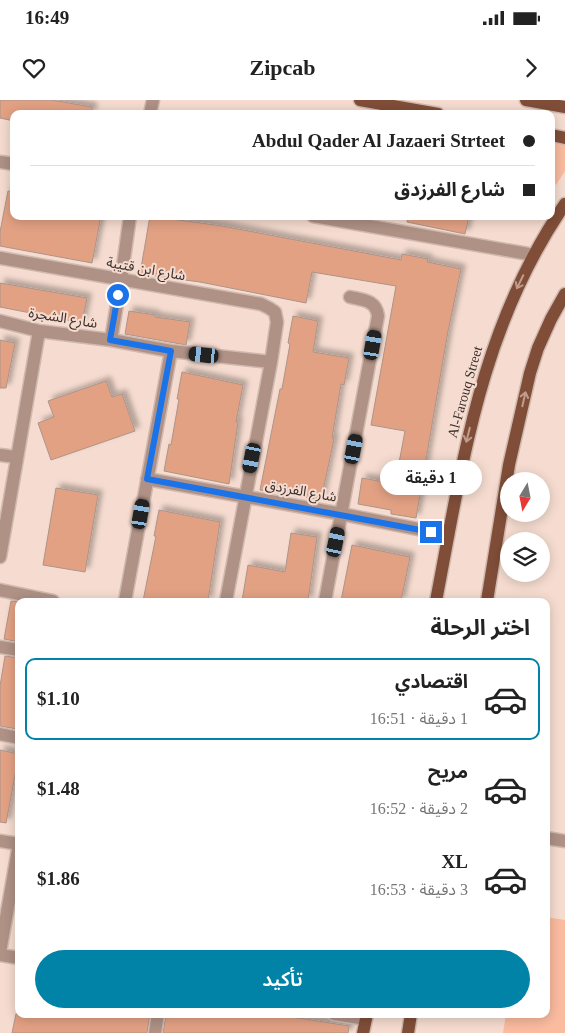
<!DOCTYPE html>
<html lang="ar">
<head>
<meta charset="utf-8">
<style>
	:root { --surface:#fff; --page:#f2f2f2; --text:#222; --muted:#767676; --line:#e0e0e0; --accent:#0083a6 }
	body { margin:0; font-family:"Times New Roman","Noto Sans Arabic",serif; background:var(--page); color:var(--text); direction:rtl; height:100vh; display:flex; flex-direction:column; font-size:19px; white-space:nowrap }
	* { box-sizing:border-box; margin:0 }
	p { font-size:16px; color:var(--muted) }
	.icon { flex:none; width:28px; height:28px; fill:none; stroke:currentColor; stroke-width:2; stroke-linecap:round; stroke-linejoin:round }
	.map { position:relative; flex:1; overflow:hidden; direction:ltr }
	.panel { position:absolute; left:15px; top:498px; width:535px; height:420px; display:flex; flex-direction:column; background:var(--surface); border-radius:10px; box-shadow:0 2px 12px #0003; direction:rtl }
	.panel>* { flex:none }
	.top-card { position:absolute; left:10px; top:10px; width:545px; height:110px; border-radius:10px; box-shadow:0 2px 12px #0003; direction:rtl; display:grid; align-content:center; height:110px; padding:0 20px; background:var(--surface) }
	.needle { width:32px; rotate:190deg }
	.tools { position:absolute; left:500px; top:372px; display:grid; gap:10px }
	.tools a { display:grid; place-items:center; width:50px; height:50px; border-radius:50%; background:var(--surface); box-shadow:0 2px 12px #0003; font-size:25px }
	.end { position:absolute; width:22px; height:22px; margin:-11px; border:6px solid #1a73e8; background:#fff; box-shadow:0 0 0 2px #fff }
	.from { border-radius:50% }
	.bubble { position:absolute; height:35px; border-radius:18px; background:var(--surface); box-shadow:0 2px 12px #0003; font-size:16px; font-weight:600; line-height:35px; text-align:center; direction:rtl }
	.car { position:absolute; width:15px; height:30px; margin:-15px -8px; border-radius:6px; box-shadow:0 0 4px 1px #0007; background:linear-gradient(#222 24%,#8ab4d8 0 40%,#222 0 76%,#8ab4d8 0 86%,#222 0) }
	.top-card b { display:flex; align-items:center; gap:18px; height:48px; font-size:19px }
	.top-card b+b { border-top:1px solid var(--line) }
	.top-card i { width:12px; height:12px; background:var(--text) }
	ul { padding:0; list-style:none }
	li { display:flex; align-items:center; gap:15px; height:82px; margin:0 10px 8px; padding:0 10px; border:2px solid transparent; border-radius:10px }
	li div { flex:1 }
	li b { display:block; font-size:19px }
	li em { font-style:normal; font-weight:600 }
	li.on { border-color:var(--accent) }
	li>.icon { width:45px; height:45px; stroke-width:1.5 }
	h2 { padding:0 20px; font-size:22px; line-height:60px }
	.cta { display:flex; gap:10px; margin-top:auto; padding:10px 20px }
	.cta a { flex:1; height:58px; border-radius:30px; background:var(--accent); color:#fff; font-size:20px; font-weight:600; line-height:58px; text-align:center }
	.status { display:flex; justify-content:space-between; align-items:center; height:35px; padding:0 25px; background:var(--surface); direction:ltr }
	.status svg { height:14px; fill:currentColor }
	header { display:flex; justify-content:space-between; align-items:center; height:65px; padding:0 20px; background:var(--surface); font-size:22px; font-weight:600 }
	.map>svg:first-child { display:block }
	.green { fill:#fabb9f }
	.building { fill:#e3a184; stroke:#ac9489; filter:url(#shadow) }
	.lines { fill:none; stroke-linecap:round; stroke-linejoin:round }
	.street-casing { stroke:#d0b9af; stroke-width:15 }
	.primary-casing { stroke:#d0b9af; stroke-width:15 }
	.street { stroke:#af9185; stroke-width:12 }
	.primary { stroke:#804e38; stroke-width:12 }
	.oneway { stroke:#c19c8c }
	.route { stroke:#1a73e8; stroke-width:6 }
	.labels { text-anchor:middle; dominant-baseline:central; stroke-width:4; stroke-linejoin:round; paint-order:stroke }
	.street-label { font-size:14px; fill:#392f2b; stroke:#f6dcd0 }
</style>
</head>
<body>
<div class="status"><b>16:49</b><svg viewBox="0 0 49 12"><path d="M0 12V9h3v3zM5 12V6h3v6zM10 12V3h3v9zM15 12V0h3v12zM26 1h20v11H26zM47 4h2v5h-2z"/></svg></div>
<header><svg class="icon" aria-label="forward" viewBox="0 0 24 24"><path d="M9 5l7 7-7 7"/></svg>Zipcab<svg class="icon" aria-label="heart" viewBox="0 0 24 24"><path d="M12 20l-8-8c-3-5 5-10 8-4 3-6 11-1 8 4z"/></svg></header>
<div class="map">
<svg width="565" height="933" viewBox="0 0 565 933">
	<defs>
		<filter id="shadow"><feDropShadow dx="4.5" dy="-4.5" stdDeviation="2.5" flood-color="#0004"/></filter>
	</defs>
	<rect width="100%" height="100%" fill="#f6dcd0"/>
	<path class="green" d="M 551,42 L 565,45 L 565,71 L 556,85 L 551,75 Z
		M 546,817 L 565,820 L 565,933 L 503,933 L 506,914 L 546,914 Z"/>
	<path class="building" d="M 0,0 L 51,0 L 92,7 L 92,14 L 14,14 L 14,21 L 0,18 Z
		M 8,91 L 14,92 L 14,116 L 101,116 L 92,163 L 0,146 L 0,132 Z
		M 150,116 L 222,126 L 401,160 L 402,154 L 428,159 L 427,162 L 461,169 L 448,231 L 416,418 L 391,414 L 391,410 L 358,404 L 362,378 L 395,384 L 405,331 L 371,325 L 396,186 L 312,172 L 306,203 L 200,182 L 140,174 Z
		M 408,116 L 469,116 L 465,134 L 407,122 Z
		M 0,183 L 87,198 L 82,223 L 0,207 Z
		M 129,211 L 155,215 L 155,217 L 190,222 L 186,245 L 125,234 Z
		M 293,216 L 318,221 L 313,252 L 349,258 L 344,285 L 341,284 L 332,338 L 334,339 L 321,400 L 260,390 L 280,289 L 282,289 L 290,244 L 288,243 Z
		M 0,240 L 15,243 L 6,288 L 0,288 Z
		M 182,272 L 243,285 L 236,322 L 238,322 L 229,384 L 164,371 L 169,344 L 171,345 L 179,299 L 177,299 Z
		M 106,281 L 112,297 L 122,294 L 135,331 L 51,360 L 38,323 L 54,317 L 48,301 Z
		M 56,388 L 98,395 L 85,472 L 43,465 Z
		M 159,410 L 220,422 L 208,501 L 143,501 L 156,436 L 154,436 Z
		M 291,433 L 317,437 L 308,501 L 294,499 L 294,501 L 242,501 L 248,465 L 285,472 Z
		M 352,445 L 410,457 L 401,501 L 341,501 Z
		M 11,501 L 19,502 L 19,542 L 4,539 Z
		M 5,556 L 19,558 L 19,620 L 17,629 L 0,626 L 0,586 Z
		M 0,650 L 19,654 L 6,723 L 0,722 Z
		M 16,914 L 150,914 L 147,933 L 12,933 Z
		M 166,914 L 293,914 L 292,917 L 349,926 L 348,933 L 163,933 Z"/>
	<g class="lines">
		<defs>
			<path id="street" d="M 150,14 L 153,0
				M 0,62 L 14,64
				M 313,116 L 534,155
				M 0,158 L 261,204 L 269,208 L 275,212 L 277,222 L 271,262 L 226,501
				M 0,221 L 39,231 L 111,240 L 171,251 L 271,262
				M 111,240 L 121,180 L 130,116
				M 0,355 L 16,357
				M 147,379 L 342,414 L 448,435
				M 0,457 L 39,231
				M 0,490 L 53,501
				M 125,501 L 171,251
				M 325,501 L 378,216 C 376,200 363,200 350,197
				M 0,547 L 19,550
				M 0,634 L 19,638
				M 546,738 L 565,741
				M 0,741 L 19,744 L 0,852
				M 0,855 L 19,858
				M 334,914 L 366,919
				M 155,933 L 158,914"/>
			<path id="primary" d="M 360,0 L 438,14
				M 526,0 L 565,7
				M 551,35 L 565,38
				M 436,501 C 463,360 481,226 565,104
				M 487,501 L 509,365 L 530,273 L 538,248 L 551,219 L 565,194
				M 363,933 L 367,914
				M 408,933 L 411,914"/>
		</defs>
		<use href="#street" class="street-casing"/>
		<use href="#primary" class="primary-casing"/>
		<use href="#street" class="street"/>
		<use href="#primary" class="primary"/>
	</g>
	<defs><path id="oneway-shaft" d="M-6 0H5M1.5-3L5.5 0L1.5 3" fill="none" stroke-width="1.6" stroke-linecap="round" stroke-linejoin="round" transform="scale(1.25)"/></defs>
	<g class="oneway">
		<use href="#oneway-shaft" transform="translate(520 182) rotate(116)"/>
		<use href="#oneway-shaft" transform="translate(524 299) rotate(-77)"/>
		<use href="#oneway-shaft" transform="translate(468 335) rotate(104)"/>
	</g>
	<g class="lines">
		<path class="route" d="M 118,195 L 110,240 L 171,251 L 147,379 L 431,432"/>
	</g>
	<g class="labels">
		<g class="street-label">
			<text transform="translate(146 169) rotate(10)">شارع ابن قتيبة</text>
			<text transform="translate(63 218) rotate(9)">شارع الشجرة</text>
			<text transform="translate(465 292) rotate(-74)">Al-Farouq Street</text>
			<text transform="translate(301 391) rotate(10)">شارع الفرزدق</text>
		</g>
	</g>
</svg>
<div class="tools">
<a><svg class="needle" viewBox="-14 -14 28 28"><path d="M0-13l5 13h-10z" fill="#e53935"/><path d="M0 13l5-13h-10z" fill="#767676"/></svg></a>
<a><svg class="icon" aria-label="layers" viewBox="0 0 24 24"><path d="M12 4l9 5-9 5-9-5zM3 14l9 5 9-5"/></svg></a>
</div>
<i class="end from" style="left:118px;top:195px"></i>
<i class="end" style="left:431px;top:432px"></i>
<div class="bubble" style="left:380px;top:360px;width:102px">1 دقيقة</div>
<i class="car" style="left:373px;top:245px;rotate:10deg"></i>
<i class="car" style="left:204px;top:255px;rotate:276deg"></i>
<i class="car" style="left:354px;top:349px;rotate:11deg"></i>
<i class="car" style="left:252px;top:358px;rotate:191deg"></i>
<i class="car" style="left:141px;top:414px;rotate:10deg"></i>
<i class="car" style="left:336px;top:442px;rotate:12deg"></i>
<div class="top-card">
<b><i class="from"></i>Abdul Qader Al Jazaeri Strteet</b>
<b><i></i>شارع الفرزدق</b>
</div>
<section class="panel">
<h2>اختر الرحلة</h2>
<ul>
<li class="on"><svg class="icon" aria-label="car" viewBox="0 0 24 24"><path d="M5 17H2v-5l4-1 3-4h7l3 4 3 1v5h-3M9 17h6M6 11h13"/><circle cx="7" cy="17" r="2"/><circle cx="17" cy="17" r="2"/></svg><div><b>اقتصادي</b><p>1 دقيقة · 16:51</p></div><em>$1.10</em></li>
<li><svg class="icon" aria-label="car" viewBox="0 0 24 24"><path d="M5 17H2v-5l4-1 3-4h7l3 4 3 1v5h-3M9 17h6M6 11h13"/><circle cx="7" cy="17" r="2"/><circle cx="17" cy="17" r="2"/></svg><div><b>مريح</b><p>2 دقيقة · 16:52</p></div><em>$1.48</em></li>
<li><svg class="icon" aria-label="car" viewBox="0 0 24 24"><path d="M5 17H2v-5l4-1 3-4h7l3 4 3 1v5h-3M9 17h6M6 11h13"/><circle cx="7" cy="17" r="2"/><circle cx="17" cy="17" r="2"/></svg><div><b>XL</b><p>3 دقيقة · 16:53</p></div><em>$1.86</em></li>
</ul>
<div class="cta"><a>تأكيد</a></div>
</section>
</div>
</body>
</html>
